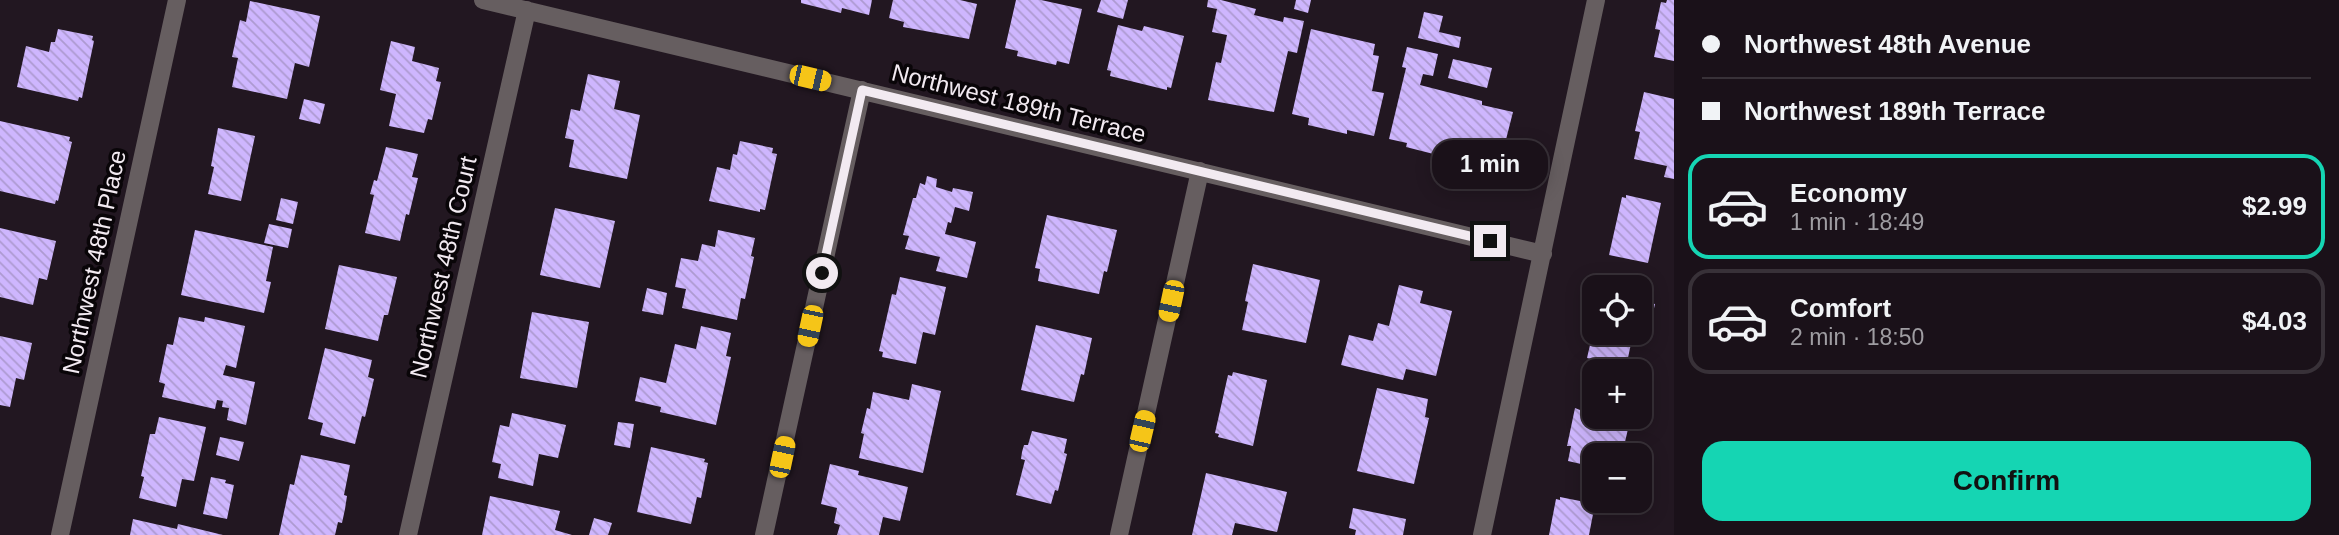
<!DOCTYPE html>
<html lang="en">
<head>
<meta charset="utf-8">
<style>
	:root { --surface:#1a1119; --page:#271f26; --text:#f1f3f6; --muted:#9f9da2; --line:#383138; --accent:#15d5b3 }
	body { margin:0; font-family:Helvetica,sans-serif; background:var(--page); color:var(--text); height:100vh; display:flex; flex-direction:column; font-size:26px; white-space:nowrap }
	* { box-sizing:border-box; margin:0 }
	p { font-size:23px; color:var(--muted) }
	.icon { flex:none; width:38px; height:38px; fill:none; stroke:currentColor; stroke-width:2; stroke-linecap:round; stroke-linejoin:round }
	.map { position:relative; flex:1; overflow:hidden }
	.details { display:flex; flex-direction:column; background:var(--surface); width:665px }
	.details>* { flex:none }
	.hud { display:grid; align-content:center; height:154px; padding:0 28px; background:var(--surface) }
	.tools { position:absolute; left:1582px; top:275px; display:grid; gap:14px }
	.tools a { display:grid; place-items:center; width:70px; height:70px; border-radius:14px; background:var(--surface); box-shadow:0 4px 18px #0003,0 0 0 2px var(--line); font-size:35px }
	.end { position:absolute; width:32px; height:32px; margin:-16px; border:9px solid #f2eaf1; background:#111; box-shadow:0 0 0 4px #111 }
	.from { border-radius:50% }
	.bubble { position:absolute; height:49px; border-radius:21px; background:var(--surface); box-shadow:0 4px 18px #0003,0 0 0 2px var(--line); font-size:23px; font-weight:700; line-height:49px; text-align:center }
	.car { position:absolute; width:21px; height:42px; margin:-21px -10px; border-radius:9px; box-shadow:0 0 5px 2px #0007; background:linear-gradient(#f5c518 24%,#345 0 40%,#f5c518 0 76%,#345 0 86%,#f5c518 0) }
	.hud b { display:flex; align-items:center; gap:24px; height:66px; font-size:26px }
	.hud b+b { border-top:2px solid var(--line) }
	.hud i { width:18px; height:18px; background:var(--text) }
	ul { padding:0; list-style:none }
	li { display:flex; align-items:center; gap:21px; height:105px; margin:0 14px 10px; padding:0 14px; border:4px solid var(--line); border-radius:21px }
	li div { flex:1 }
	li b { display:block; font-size:26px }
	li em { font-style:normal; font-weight:700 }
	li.current { border-color:var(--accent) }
	li>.icon { width:63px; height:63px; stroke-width:1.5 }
	.button { display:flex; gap:14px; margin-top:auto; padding:14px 28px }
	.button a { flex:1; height:80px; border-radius:21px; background:var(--accent); color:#111; font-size:28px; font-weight:700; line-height:80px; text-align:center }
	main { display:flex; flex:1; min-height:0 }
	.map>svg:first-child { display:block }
	.building { fill:url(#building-back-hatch) }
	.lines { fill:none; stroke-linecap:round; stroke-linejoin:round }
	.minor { stroke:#665e60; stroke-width:18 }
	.route { stroke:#f2eaf1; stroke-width:9 }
	.labels { text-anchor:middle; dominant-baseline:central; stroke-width:7; stroke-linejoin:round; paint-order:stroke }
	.street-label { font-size:24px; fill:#f2eaf1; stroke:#090508 }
</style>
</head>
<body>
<main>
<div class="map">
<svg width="1674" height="535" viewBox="0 0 1674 535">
	<defs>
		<pattern id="building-back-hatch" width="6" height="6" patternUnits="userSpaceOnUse" patternTransform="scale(1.75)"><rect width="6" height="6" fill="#ceb6fe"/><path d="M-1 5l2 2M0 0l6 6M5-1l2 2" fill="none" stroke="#ad9ad0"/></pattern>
	</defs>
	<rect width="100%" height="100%" fill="#221721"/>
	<path class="building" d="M 801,0 L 872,0 L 869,15 L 842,8 L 841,13 L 801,3 Z
		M 893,0 L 960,0 L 977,4 L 969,39 L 903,27 L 904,22 L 889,18 Z
		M 1016,0 L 1041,0 L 1082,9 L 1069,64 L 1057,61 L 1056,65 L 1017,56 L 1018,51 L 1005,48 Z
		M 1101,0 L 1128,0 L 1123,19 L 1097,12 Z
		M 1208,0 L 1221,0 L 1256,9 L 1254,15 L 1283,22 L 1284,17 L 1304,21 L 1297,53 L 1288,51 L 1274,112 L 1208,100 L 1216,62 L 1221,63 L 1227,35 L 1212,32 L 1217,9 L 1207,7 Z
		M 1296,0 L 1311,0 L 1308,13 L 1294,9 Z
		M 1667,0 L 1674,0 L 1674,61 L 1654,57 L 1660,30 L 1655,29 L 1661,2 L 1666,3 Z
		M 250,1 L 320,16 L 309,67 L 295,63 L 287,99 L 232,87 L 238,58 L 232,57 L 240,20 L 246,22 Z
		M 1424,12 L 1443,16 L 1439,32 L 1461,37 L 1459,48 L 1418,38 Z
		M 1118,25 L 1142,31 L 1144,26 L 1184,36 L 1171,88 L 1167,87 L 1167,90 L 1110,76 L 1111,71 L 1107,70 Z
		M 58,29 L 93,36 L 92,40 L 94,41 L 82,98 L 79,97 L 78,101 L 17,87 L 26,46 L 49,52 L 51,42 L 55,42 Z
		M 1311,29 L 1375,44 L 1373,55 L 1379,56 L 1372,91 L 1384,93 L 1374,136 L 1347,130 L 1347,134 L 1308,125 L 1309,118 L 1292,114 Z
		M 391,41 L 415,47 L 412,61 L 439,68 L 436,81 L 441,82 L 432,120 L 428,119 L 424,133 L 389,126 L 396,94 L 380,90 Z
		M 1407,47 L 1438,54 L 1433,76 L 1423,74 L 1420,85 L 1482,101 L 1482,105 L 1513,112 L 1499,167 L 1466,158 L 1465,162 L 1406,147 L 1407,143 L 1389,139 L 1406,68 L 1402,67 Z
		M 1453,59 L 1492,68 L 1487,88 L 1448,78 Z
		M 588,74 L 620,81 L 614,109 L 640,115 L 627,179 L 569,167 L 574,140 L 565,138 L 571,109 L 580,111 Z
		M 1644,92 L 1674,99 L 1674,179 L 1664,177 L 1667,166 L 1634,159 L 1640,132 L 1635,131 Z
		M 304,99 L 325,104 L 320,124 L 299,119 Z
		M 0,121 L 70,137 L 69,141 L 72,142 L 58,201 L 56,200 L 55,204 L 0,191 Z
		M 218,128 L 255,136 L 241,201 L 208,194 L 214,167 L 211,166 Z
		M 740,141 L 773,148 L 772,153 L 777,154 L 765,210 L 760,209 L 760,212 L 709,201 L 717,167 L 730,170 L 733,154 L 737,155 Z
		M 386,147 L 418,154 L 412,177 L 418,178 L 409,215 L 406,214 L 400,241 L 365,233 L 374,195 L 370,194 L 374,180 L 377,181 Z
		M 927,176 L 937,179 L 936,187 L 952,192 L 953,188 L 973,192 L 969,211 L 955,207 L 951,223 L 948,222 L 945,234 L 976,242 L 967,278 L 936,271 L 940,257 L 905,249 L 909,236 L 903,235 L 913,198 L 916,198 L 920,183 L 925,185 Z
		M 1626,195 L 1661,203 L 1648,263 L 1609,255 L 1622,197 L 1626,198 Z
		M 281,198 L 298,202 L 293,224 L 276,220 Z
		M 555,208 L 615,221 L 600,288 L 540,275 Z
		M 1047,215 L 1117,230 L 1107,272 L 1104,271 L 1099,294 L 1038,281 L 1040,269 L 1035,268 Z
		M 269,224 L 292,229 L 288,248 L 264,243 Z
		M 0,228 L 56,241 L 47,280 L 39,278 L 33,305 L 0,297 Z
		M 195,230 L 273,247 L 266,281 L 271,282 L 264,313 L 181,295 Z
		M 718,230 L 755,238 L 751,256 L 754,257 L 745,299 L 741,298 L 737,320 L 682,308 L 686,289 L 675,287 L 681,258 L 698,261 L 702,244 L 715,247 Z
		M 1253,264 L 1320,280 L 1306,343 L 1242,330 L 1248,302 L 1245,301 Z
		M 339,265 L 397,277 L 388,315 L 384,315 L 378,341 L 325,329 Z
		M 900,277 L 946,287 L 935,335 L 923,332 L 916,364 L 882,357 L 883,352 L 879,351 L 892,294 L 896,295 Z
		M 1399,285 L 1423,291 L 1420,303 L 1452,311 L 1436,376 L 1406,369 L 1403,380 L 1341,365 L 1349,335 L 1373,341 L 1378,323 L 1389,326 Z
		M 647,288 L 667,293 L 663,315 L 642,311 Z
		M 1640,301 L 1655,304 L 1646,343 L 1632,339 L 1626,367 L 1587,358 L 1593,332 L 1640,332 Z
		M 532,312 L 589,322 L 577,388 L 520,378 Z
		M 179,317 L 204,322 L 205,317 L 245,326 L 236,368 L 226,365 L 223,375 L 255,382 L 246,425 L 227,420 L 229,408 L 222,407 L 223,401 L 217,400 L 215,409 L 162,397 L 165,384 L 159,382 L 167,344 L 173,345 Z
		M 1036,325 L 1092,338 L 1084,375 L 1081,374 L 1074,402 L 1021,390 Z
		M 701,326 L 731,333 L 726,356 L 731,357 L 716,425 L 660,412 L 661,407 L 635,401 L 640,377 L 666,383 L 675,344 L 696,349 Z
		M 0,336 L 32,343 L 24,380 L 16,378 L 10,407 L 0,405 Z
		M 325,348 L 372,360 L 368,377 L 374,379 L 365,417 L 362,416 L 355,444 L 320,435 L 323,423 L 308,419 Z
		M 1233,372 L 1267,380 L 1253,446 L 1218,437 L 1219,434 L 1215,433 L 1228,375 L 1232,376 Z
		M 912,384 L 941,391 L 923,473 L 859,458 L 864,434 L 861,433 L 867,408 L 870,409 L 873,392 L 909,400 Z
		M 1377,388 L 1428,399 L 1425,417 L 1429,418 L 1414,484 L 1357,471 Z
		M 1583,395 L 1594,397 L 1594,416 L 1631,416 L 1622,455 L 1594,455 L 1594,467 L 1568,461 L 1571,446 L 1567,446 L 1575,408 L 1580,410 Z
		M 512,413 L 566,425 L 558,458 L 539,454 L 533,486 L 498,478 L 501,464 L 492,462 L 500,425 L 509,427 Z
		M 159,417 L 206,427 L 194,481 L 182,479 L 176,507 L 139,498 L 144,477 L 141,476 L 150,434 L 155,434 Z
		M 618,422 L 634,424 L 630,448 L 614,445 Z
		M 1032,431 L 1067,439 L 1064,453 L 1067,454 L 1058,491 L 1055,490 L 1051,504 L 1016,495 L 1025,460 L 1021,459 L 1022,452 L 1024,445 L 1028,445 Z
		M 220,437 L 244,442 L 239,461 L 216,455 Z
		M 651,447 L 705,459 L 704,462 L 708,463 L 701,498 L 697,497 L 691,524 L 637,512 Z
		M 301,455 L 350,465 L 344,495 L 347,496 L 345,509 L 342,523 L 338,522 L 335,535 L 279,535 L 290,484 L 294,485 Z
		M 830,464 L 859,471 L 858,475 L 908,487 L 900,521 L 883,517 L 879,535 L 837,535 L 840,525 L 834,523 L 837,508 L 821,504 Z
		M 1206,473 L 1287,492 L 1277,532 L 1235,523 L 1232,535 L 1192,535 Z
		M 211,477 L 226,480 L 225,483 L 234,485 L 227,519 L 203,514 Z
		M 490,496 L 560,511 L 555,530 L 572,535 L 482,535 Z
		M 1560,497 L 1595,504 L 1589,535 L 1549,535 L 1556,499 L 1560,500 Z
		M 1353,508 L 1406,519 L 1403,535 L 1355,535 L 1356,530 L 1349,528 Z
		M 594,518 L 612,523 L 608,535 L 589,535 Z
		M 133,519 L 177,529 L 178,524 L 223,535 L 130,535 Z"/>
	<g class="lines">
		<path class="minor" d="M 483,0 L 1543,254
			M 60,535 L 177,0
			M 408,535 L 527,10
			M 764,535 L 862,90
			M 1119,535 L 1200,171
			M 1482,535 L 1596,0"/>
	</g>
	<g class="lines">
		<path class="route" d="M 822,273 L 862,90 L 1490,241"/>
	</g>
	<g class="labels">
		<g class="street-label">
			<text transform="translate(1019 103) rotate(14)">Northwest 189th Terrace</text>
			<text transform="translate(94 262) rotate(-78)">Northwest 48th Place</text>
			<text transform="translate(443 267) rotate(-77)">Northwest 48th Court</text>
		</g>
	</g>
</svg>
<div class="tools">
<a><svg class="icon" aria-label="locate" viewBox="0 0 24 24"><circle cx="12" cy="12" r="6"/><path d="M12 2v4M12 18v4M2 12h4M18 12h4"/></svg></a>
<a>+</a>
<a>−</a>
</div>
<i class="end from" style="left:822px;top:273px"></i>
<i class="end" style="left:1490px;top:241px"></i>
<div class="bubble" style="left:1432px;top:140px;width:116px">1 min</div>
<i class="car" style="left:810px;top:78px;rotate:103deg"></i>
<i class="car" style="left:1171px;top:301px;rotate:192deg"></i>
<i class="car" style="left:810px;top:326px;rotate:192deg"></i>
<i class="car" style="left:1142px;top:431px;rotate:13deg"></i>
<i class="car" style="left:782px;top:457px;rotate:12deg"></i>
</div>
<section class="details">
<div class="hud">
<b><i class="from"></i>Northwest 48th Avenue</b>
<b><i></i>Northwest 189th Terrace</b>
</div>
<ul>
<li class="current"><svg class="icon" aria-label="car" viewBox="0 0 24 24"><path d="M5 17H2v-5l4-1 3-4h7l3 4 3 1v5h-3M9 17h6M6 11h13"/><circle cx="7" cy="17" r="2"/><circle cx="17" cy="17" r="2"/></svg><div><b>Economy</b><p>1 min · 18:49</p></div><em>$2.99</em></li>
<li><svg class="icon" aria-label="car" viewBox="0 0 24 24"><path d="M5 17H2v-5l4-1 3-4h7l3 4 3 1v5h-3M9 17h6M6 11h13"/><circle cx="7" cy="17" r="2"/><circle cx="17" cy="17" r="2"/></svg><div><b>Comfort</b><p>2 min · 18:50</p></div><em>$4.03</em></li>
</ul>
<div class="button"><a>Confirm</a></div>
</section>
</main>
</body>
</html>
